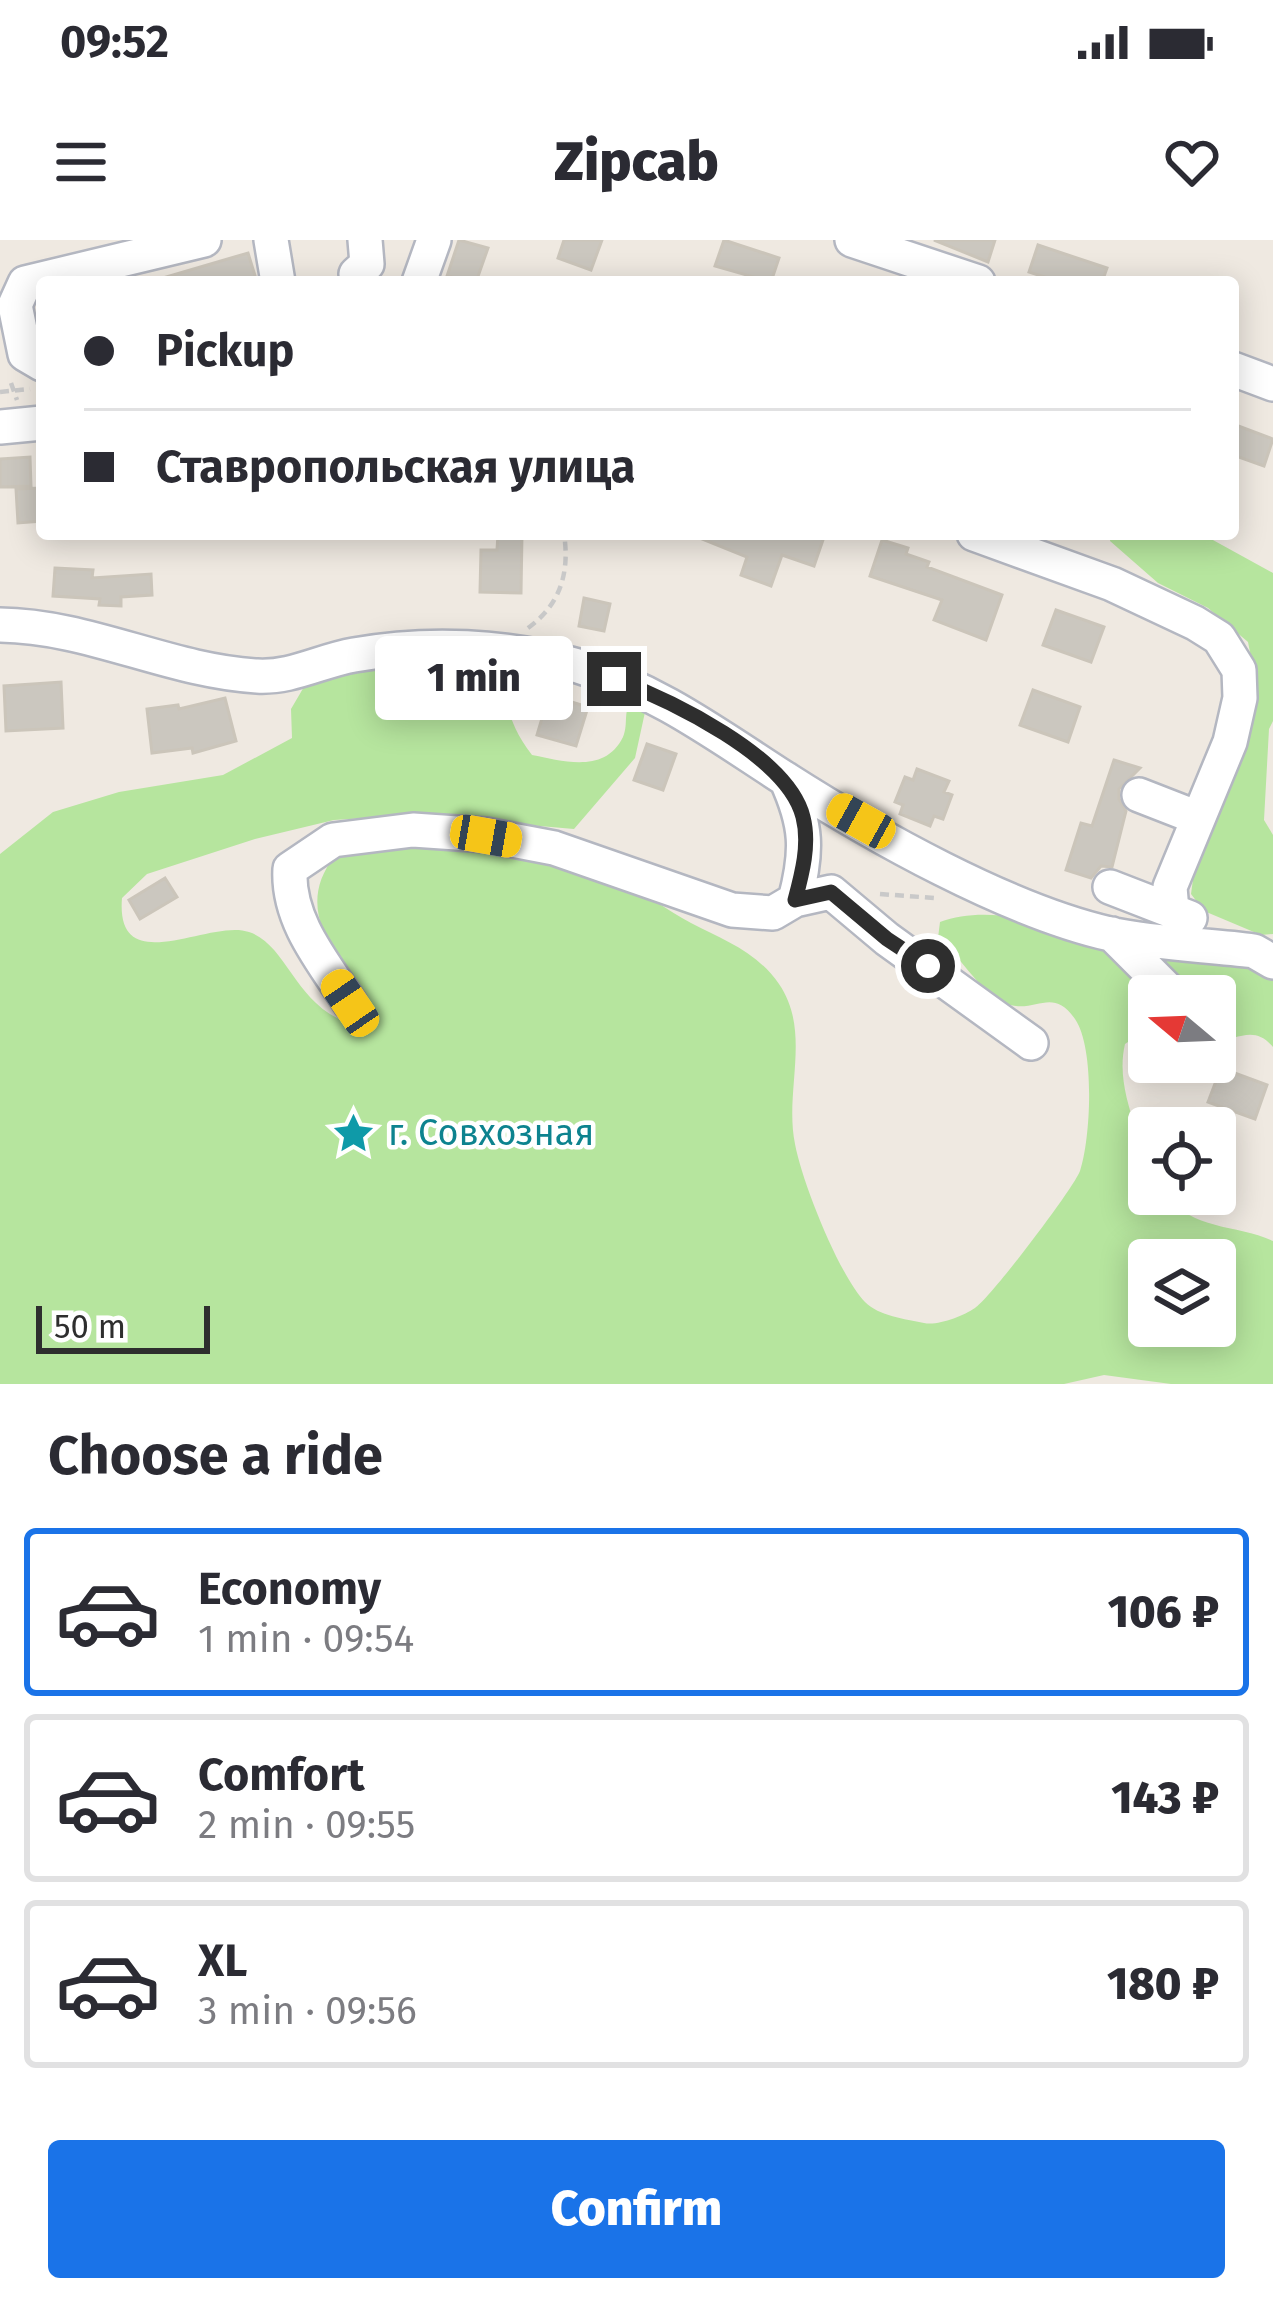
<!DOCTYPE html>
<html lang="en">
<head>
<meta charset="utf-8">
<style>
	:root { --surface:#fff; --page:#f2f2f3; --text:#2b2b33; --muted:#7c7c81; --line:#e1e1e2; --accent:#1a73e8 }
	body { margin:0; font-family:"Fira Sans",sans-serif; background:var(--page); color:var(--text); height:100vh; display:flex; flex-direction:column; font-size:45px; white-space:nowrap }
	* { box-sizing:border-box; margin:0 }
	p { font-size:39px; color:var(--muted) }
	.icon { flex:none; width:66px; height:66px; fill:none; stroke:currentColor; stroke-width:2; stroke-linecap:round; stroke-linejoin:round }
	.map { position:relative; height:1144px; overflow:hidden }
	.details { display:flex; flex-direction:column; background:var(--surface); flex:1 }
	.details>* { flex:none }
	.hud { position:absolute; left:36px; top:36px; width:1203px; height:264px; border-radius:12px; box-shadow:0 6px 30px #0003; display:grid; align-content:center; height:264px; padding:0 48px; background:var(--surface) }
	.needle { width:78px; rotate:289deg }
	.fabs { position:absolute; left:1128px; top:735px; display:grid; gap:24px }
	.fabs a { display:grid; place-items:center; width:108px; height:108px; border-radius:12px; background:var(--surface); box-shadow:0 6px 30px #0003; font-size:60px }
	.scale { position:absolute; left:36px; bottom:30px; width:174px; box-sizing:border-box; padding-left:12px; border:6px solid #2e2e2e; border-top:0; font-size:33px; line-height:42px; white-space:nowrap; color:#2e2e2e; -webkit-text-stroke:9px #fff; paint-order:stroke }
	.end { position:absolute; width:54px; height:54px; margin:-27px; border:15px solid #2e2e2e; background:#fff; box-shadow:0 0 0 6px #fff }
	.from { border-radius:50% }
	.bubble { position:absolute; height:84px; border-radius:12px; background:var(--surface); box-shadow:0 6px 30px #0003; font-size:39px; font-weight:800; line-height:84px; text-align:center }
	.car { position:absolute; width:36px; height:72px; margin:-36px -18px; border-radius:15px; box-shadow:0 0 9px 3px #0007; background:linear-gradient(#f5c518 24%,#345 0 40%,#f5c518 0 76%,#345 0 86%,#f5c518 0) }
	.hud b { display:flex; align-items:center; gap:42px; height:114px; font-size:45px }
	.hud b+b { border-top:3px solid var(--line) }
	.hud i { width:30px; height:30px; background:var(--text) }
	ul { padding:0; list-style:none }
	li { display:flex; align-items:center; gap:36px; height:168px; margin:0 24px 18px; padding:0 24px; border:6px solid var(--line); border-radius:12px }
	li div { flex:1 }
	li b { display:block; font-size:45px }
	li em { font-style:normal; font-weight:800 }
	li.selected { border-color:var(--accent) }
	li>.icon { width:108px; height:108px; stroke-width:1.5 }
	h2 { padding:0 48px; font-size:54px; line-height:144px }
	.button { display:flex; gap:24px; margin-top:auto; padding:24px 48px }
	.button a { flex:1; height:138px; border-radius:12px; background:var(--accent); color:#fff; font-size:48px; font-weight:800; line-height:138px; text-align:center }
	.status { display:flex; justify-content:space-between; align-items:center; height:84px; padding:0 60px; background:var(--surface); direction:ltr }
	.status svg { height:33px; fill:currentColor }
	header { display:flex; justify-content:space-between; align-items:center; height:156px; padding:0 48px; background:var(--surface); font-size:54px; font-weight:800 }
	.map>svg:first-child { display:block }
	.green { fill:#b6e59e; fill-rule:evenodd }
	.building { fill:#cbc7bf; stroke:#cbc5ba; stroke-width:3 }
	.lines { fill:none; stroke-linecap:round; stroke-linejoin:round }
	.minor-casing { stroke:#b4b7c1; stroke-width:38 }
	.path { stroke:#c9c9c9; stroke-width:4.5; stroke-dasharray:9 6; stroke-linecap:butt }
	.minor { stroke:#fff; stroke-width:33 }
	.route { stroke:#2e2e2e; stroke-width:15 }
	.labels { text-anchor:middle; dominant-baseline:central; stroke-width:9; stroke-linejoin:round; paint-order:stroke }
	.culture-label { font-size:36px; fill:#0d838f; stroke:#fff; text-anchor:start }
</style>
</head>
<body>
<div class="status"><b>09:52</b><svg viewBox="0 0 49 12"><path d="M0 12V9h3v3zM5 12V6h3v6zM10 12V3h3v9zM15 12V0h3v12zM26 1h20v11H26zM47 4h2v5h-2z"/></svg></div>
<header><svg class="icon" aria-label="menu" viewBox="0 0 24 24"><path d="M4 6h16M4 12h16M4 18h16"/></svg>Zipcab<svg class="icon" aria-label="heart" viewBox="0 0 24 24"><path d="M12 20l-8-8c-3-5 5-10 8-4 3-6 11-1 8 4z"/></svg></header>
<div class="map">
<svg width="1273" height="1144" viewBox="0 0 1273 1144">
	<rect width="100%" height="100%" fill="#efe9e1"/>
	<path class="green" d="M 1111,294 L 1202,294 L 1273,333 L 1273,481 L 1269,489 L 1264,580 L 1273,595 L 1273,694 L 1261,695 L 1204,671 L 1191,654 L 1194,632 L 1247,508 L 1258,452 L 1248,402 L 1208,368 L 1158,343 L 1110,301 Z
		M 436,421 C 532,441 486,455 532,515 C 563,521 605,534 623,497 C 629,483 622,471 633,459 L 647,463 L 635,518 L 574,589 L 413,575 L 334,580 L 255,599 L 147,634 L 122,658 C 115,742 210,678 249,692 C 288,705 295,767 352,784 L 365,778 L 369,763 C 337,718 292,669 335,616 C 402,591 555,611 620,641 C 645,653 667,670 691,683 C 724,700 757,712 779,744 C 812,792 784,851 795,904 C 802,942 839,1035 865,1062 C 879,1076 905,1079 924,1083 C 938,1086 963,1076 975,1068 C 992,1056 1073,949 1080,931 C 1091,898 1095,808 1075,779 C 1053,747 1037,772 1010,765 C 983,758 962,717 938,698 L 940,682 C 988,664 1058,683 1104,706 C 1124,716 1143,740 1160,756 L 1149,756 L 1149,788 L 1125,804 C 1113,855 1149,902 1149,954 L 1167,954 C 1191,991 1237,984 1273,1001 L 1273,1144 L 1171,1144 L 1104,1135 L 1064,1144 L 0,1144 L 0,614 L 53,572 L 119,552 L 223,535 L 292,498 L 291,469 L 308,440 L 366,422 ZM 1149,1020 L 1215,1020 L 1215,1086 L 1149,1086 Z
		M 1147,705 L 1247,719 L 1273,734 L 1273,807 C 1254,784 1238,800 1215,801 L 1215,756 L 1183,756 Z"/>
	<path class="building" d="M 459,0 L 488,8 L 476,42 L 447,36 Z
		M 564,0 L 602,0 L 591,30 L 558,18 Z
		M 724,0 L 779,18 L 771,42 L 715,26 Z
		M 934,0 L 995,0 L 988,22 Z
		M 1038,5 L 1107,28 L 1102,42 L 1060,42 L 1029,32 Z
		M 248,13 L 257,42 L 167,42 L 166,37 Z
		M 1233,184 L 1273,199 L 1264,226 L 1233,215 Z
		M 30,217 L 31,246 L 0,247 L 0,219 Z
		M 42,248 L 42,281 L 18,283 L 16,249 Z
		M 498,294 L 522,294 L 521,353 L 480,352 L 481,310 L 497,310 Z
		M 690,294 L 825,294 L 814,326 L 782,315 L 771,346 L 741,335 L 747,317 Z
		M 882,300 L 908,308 L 906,314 L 929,322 L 927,327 L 1002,355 L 986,400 L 934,380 L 942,360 L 870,336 Z
		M 55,328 L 93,330 L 92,338 L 151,334 L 152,355 L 121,357 L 121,366 L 99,365 L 100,359 L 53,356 Z
		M 584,358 L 610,364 L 604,391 L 579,386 Z
		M 1056,370 L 1104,387 L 1091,422 L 1043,405 Z
		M 61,442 L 63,488 L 6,491 L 4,446 Z
		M 1033,450 L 1080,467 L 1068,502 L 1020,485 Z
		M 549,455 L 588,467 L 576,506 L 537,495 Z
		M 225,458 L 236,501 L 193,513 L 192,508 L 152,513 L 147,469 L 178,465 L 179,469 Z
		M 647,504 L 676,514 L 663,550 L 634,540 Z
		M 1114,520 L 1140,528 L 1119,549 L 1119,559 L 1126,571 L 1112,627 L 1101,626 L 1091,638 L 1066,630 L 1081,583 L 1092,586 Z
		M 917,529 L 949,541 L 944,552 L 952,555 L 943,579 L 934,576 L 930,586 L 900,574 L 903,565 L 895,562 L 905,537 L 913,540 Z
		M 165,638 L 177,657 L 140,679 L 129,660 Z
		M 1221,828 L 1267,845 L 1255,879 L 1208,862 Z"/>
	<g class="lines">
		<defs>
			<path id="minor" d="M 271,0 L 278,42
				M 852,0 L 978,42
				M 356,34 L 367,24 L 365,0
				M 419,42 L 434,0
				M 42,124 L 25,114 L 15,65 L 25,43 L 204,0
				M 1233,129 L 1273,144
				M 0,187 L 42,183
				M 974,294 L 1112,344 L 1195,383 L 1219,398 L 1239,430 L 1240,458 L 1230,502 L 1170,647 L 1172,671
				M 0,385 C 89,386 169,431 257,436 C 292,438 320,421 354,415 C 426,402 508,405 578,426 C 657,450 717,495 784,538 C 873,595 1008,671 1110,694 C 1157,704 1207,705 1254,711 L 1273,722
				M 786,539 C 807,585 808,611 795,660
				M 1139,555 L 1198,578
				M 1110,647 L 1190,678
				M 1112,694 L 1174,756
				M 350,763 C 323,722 287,680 290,629 L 333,600 L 413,590 L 486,595 L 554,608 L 732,670 L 773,673 L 795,660 L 831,652 L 887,699 L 1031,803"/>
		</defs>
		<use href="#minor" class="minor-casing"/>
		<path class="path" d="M 11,143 L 17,160
			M 0,152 L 30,149
			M 528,388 C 560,365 570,333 564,294
			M 880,654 L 934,658"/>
		<use href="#minor" class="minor"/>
	</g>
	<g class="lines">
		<path class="route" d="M 614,439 C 670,460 788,516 803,577 C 810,604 802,634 795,660 L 831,652 L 887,699 L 928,726"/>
	</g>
	<defs>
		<symbol id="sight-bare" viewBox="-9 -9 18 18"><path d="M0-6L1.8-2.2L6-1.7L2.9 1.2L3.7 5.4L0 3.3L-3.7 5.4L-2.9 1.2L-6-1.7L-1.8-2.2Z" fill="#0f9aa8" stroke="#fff" stroke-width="2.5" paint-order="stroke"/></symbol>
	</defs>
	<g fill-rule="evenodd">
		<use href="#sight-bare" x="324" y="864" width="59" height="59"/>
	</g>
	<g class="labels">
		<g class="culture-label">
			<text x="388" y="893">г. Совхозная</text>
		</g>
	</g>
</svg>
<div class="fabs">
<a><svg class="needle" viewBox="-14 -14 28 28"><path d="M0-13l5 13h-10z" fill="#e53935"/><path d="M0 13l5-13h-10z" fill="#7c7c81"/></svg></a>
<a><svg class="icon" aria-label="locate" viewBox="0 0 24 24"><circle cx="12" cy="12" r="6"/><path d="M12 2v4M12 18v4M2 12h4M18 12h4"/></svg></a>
<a><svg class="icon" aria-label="layers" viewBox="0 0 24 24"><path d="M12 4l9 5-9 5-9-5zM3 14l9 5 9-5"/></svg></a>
</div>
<div class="scale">50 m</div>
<i class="end from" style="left:928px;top:726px"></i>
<i class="end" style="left:614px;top:439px"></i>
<div class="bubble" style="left:375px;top:396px;width:198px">1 min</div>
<i class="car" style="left:861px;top:581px;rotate:299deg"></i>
<i class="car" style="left:486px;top:596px;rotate:100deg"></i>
<i class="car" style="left:350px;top:763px;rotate:326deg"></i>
<div class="hud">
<b><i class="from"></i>Pickup</b>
<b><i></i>Ставропольская улица</b>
</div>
</div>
<section class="details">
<h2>Choose a ride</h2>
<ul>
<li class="selected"><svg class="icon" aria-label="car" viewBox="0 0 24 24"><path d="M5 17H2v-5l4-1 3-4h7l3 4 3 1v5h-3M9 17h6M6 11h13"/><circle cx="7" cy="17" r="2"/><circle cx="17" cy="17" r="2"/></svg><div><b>Economy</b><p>1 min · 09:54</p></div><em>106 ₽</em></li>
<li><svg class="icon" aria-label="car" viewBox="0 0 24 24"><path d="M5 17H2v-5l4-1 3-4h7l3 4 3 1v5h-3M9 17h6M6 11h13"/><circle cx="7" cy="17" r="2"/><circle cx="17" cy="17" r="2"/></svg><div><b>Comfort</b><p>2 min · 09:55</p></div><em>143 ₽</em></li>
<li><svg class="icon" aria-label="car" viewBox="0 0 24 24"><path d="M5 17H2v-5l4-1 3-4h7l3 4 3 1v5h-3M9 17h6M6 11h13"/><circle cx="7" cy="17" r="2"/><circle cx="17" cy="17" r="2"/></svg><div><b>XL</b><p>3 min · 09:56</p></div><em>180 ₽</em></li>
</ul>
<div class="button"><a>Confirm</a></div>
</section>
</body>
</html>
